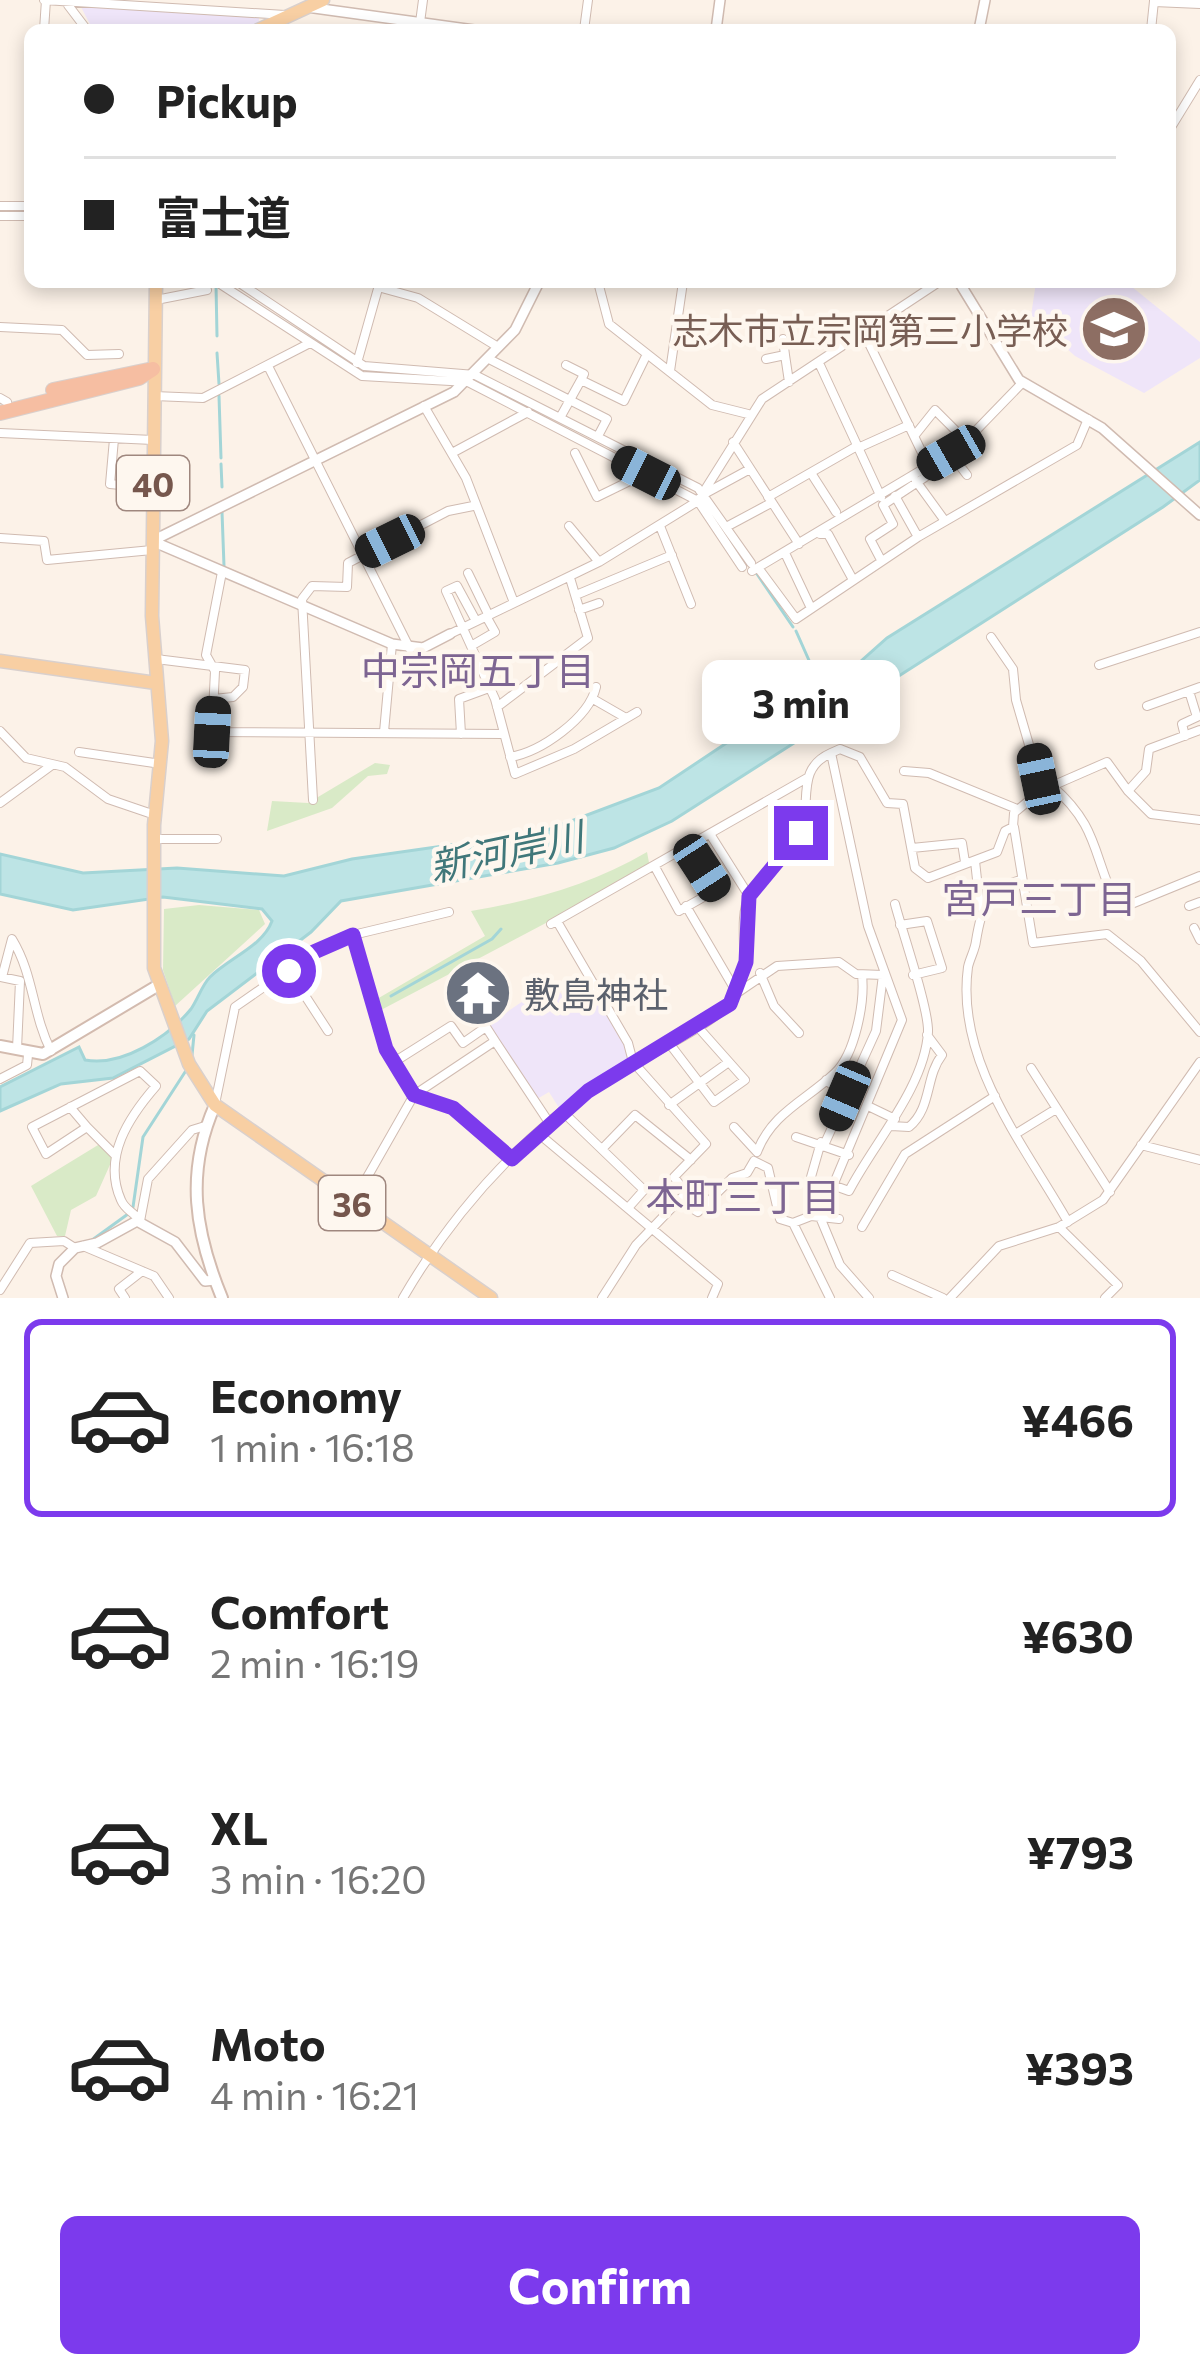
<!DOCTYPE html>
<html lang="en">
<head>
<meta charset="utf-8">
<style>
	:root { --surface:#fff; --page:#f6f6f6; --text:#222; --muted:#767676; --line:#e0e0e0; --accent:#7c3aed }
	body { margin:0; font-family:Commissioner,"Noto Sans JP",sans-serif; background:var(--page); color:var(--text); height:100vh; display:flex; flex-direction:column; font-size:45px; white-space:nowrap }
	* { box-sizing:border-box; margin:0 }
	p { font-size:39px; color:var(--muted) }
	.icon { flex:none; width:66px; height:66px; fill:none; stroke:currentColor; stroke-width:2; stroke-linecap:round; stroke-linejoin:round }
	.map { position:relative; height:1298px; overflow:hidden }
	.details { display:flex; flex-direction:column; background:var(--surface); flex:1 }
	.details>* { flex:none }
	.guide { position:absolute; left:24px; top:24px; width:1152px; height:264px; border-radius:18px; box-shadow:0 6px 18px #0003; display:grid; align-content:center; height:264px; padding:0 60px; background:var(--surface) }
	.end { position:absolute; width:54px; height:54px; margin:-27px; border:15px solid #7c3aed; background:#fff; box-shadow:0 0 0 6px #fff }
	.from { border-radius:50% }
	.bubble { position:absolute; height:84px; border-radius:18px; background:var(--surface); box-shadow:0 6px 18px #0003; font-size:39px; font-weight:700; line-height:84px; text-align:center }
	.car { position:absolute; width:36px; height:72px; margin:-36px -18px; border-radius:15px; box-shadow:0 0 9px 3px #0007; background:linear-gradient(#222 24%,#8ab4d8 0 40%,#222 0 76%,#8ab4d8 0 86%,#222 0) }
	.guide b { display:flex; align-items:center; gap:42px; height:114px; font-size:45px }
	.guide b+b { border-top:3px solid var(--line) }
	.guide i { width:30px; height:30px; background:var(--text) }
	ul { padding:21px 0 0; list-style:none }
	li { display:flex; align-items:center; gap:36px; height:198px; margin:0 24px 18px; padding:0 36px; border:6px solid transparent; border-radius:18px }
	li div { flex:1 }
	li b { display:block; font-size:45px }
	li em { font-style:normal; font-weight:700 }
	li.active { border-color:var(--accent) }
	li>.icon { width:108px; height:108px; stroke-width:1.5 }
	.action { display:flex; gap:24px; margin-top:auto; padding:24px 60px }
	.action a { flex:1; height:138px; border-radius:18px; background:var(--accent); color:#fff; font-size:48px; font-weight:700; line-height:138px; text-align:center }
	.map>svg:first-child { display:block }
	.education { fill:#efe5f9 }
	.green { fill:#d9eac7 }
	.water { fill:#bde4e5; stroke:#a3d5d7; stroke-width:3 }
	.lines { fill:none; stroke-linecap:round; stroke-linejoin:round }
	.stream { stroke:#a3d5d7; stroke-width:3 }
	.minor-casing { stroke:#d0bbb1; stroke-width:10 }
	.tertiary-casing { stroke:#d0bbb1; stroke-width:12 }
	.secondary-casing { stroke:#d3bbaf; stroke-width:14 }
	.primary-casing { stroke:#d9d0cd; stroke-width:15 }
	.trunk-casing { stroke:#d9d0cd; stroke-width:16 }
	.minor { stroke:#fff; stroke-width:8 }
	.tertiary { stroke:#fff; stroke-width:9 }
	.secondary { stroke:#fff; stroke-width:10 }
	.primary { stroke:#f8cfa3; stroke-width:12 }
	.trunk { stroke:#f6bea2; stroke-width:14 }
	.route { stroke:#7c3aed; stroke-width:15 }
	.labels { text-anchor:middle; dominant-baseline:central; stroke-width:9; stroke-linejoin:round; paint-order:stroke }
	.shield { fill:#fef7ef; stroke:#9f877e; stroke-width:3 }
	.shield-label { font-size:33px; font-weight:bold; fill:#76574d }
	.education-label { font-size:36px; fill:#785e54; stroke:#fef7ef; text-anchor:end }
	.worship-label { font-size:36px; fill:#5b616d; stroke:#fef7ef; text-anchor:start }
	.neighbourhood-label { font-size:39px; fill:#7d6592; stroke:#fef7ef }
	.water-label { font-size:39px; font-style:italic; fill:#40777a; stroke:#fef7ef }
</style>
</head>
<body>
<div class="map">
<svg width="1200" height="1298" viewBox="0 0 1200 1298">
	<rect width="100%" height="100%" fill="#fcf2e8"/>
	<path class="education" d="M 81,7 L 224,14 L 259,17 L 259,21 L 246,30 L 93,30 Z
		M 1036,282 L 1126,282 L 1200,342 L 1200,358 L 1144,393 L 1075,356 L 1031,316 Z
		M 588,978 L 625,1043 L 631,1064 L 561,1111 L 549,1092 L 537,1099 L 488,1025 L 529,997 L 556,986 L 562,995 Z"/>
	<path class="green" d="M 375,763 L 390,765 L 387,774 L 368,776 L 332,808 L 267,831 L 272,801 L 308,803 Z
		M 647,852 L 650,868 L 381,1010 L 377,999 L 485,936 L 471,911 C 533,901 592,884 647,852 Z
		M 199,905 L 259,910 L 265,924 L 175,1006 L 163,970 L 164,909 Z
		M 103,1142 L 113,1158 L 96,1196 L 71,1210 L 65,1236 L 57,1236 L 31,1186 Z"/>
	<path class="water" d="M 1200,442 L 1200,480 L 1163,507 L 672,821 L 614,848 L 558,863 L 341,901 L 311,932 L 207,1011 L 189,1039 L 113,1078 L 61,1084 L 0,1111 L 0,1087 L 79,1047 L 85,1060 C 122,1067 168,1037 191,1009 C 198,999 202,985 210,977 C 229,958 263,946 272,921 L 262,909 L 163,897 L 73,910 L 0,894 L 0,854 L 83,873 L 177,868 L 284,876 L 352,859 L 542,832 L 659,788 L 812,686 L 852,669 L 887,638 Z"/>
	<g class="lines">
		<path class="stream" d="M 216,285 L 217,336
			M 217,353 L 219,384
			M 219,396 L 221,458
			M 221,464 L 222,487
			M 222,512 L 224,566
			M 755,571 L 793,627
			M 796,631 L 819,683
			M 391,996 L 492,939 L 501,929
			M 192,1055 L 194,1035
			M 133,1207 L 143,1137 L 187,1069
			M 88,1243 L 128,1214"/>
		<defs>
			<path id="minor" d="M 44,0 L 285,15
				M 1154,2 L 1200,4
				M 68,5 L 87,30
				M 44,30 L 46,0
				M 419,30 L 423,0
				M 584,30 L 588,0
				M 1151,30 L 1154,1
				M 1170,129 L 1200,80
				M 0,206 L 30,206
				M 0,216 L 30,216
				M 217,282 L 362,376 L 468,382 L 698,501 L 742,567
				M 238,282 L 364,366 L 475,375 L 698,488 L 751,563
				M 528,282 L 565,282
				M 598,282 L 609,324 L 712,405 L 748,414
				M 767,282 L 778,283
				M 378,287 L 418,298 L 498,347
				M 156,300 L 207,290
				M 0,327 L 62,330 L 87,355 L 119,354
				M 864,333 L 928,465
				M 785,355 L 789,382
				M 489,359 L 607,419 L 598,436
				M 766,359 L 785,355 L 783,339
				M 357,363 L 379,285
				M 819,363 L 881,497
				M 566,365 L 584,374 L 581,380
				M 268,366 L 410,649
				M 670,371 L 683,282
				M 154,396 L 203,398 L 310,343
				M 0,398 L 7,402
				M 424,406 L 466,478 L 513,600
				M 561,416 L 581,380 L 624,401 L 647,354
				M 0,433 L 153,440
				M 915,435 L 935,410 L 966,441
				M 114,439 L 110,484 L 153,488
				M 733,442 L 799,544
				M 858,448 L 909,425
				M 452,453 L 528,412
				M 575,453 L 597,497 L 646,473
				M 954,458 L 967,475
				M 811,473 L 836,512
				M 916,481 L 945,521
				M 706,493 L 750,469
				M 895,496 L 918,537
				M 768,497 L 857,446
				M 569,526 L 599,562
				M 660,526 L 691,604
				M 728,526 L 771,503
				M 820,534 L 828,534 L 852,578
				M 0,538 L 44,541 L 47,560 L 152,550
				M 785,553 L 810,606
				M 881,560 L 870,539 L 893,524 L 883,505 L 954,458 L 951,453
				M 759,569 L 796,619 L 918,537 L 1077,445 L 1088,419
				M 752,571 L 960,447 L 1022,383
				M 222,572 L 206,655 L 215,671 L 212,732 L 503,734
				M 468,573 L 488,614
				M 576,595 L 672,555
				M 579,610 L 599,603
				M 476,621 L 457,586 L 446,591 L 495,699 L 515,774 L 574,749 L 637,712
				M 450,634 L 599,562 L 698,501 L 762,399 L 939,282
				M 991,637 L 1013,669 L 1016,700 L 1039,779 L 1052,786
				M 471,646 L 495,632 L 486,616
				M 156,659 L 245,670 L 243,687 L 233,697 L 214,699
				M 1099,665 L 1200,632
				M 593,699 L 626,718
				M 1147,706 L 1200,687
				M 497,707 L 588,638 L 570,578
				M 1200,730 L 1149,749 L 1146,771 L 1128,791 L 1107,762 L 1052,786 C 1101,828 1092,858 1119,909 L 1200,876
				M 0,731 L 26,758 L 65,767 L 108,799 L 155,815
				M 384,732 L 392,644
				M 461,734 L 459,699 L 489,688
				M 1185,736 L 1182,724 L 1197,717 L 1189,691
				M 79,752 L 161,764
				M 510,757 C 541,752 589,718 596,687
				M 904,771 L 929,773 L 1017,809
				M 1128,791 L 1151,814 L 1200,820
				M 313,800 L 302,599 L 312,586 L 347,587 L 348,563 L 448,511 L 473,506
				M 0,803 L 52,765
				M 1014,827 L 1033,943 L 1107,934 L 1141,961 L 1200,1032
				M 710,834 L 749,896
				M 154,839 L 217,839
				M 912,848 L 962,843 L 965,862
				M 975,861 L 980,907
				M 655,867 L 679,911 L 716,890 L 688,847
				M 1020,880 C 986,890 981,910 976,941 C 975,950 970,958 968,967 C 955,1061 1025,1146 1068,1222
				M 686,906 L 737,993 L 777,966 L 839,962 L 856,974 L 883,975 L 876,1031 L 825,1143
				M 1189,906 L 1200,902
				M 558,923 L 628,1043 L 633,1062 L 706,1144 L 674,1177 L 686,1193 L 636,1245 L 602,1298
				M 551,924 L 807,778
				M 900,925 L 927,921 L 942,968 L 913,975
				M 1194,928 L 1200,940
				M 353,935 L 386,1049 L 414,1095
				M 289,971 L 328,1031
				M 760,973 L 774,1006 L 799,1033
				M 1,977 L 20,981 L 17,1049
				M 2,977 L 12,939 C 34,975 32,1013 51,1051
				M 669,1043 L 714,1102 L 745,1080 L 697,1026
				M 394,1062 L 451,1026 L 463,1043 L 486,1027 L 495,1041
				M 1031,1068 L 1110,1192
				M 0,1079 L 27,1065 L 28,1055
				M 826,1080 L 845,1096
				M 416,1094 L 453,1108 L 512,1159
				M 215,1104 L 235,1007 L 314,952 L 353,935 L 449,912
				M 669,1105 L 726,1064
				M 70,1107 L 87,1127
				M 870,1107 L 895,1119
				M 563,1112 L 644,1190 L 628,1208
				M 891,1126 L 909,1127 C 932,1108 925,1077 942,1055 L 927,1035
				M 734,1127 L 757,1152 C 772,1113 805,1101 835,1073 C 855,1054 865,1002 862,975
				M 1017,1133 L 1056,1109
				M 539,1134 L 718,1284 L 712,1298
				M 796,1137 L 849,1155
				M 1141,1145 L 1200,1160
				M 602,1149 L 635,1115 L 691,1160
				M 116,1156 L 87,1127 L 46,1154 L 32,1127 L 140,1071 L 156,1086 C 129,1117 102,1157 121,1200 C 125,1210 134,1212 140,1221 L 148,1179 L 192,1130 L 205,1126
				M 754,1161 L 768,1168 L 780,1219 L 793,1223 L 811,1216 L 839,1219
				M 835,1186 L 849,1191 C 873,1144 925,1087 928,1032 C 929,1009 902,931 895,904
				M 680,1201 L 698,1212 L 732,1178 L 747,1173 L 754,1161
				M 353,1202 L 414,1095 L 495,1041 L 550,1124
				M 811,1216 L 811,1177 L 821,1142
				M 793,1223 L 830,1298
				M 862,1227 L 905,1154 L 995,1096
				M 1059,1227 L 1118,1285 L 1105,1298
				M 83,1246 L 154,1276 L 169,1298
				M 892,1275 L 943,1298
				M 0,1290 L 30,1243 L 64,1241 L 75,1248
				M 125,1298 L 119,1289 L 142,1271
				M 403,1298 C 450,1217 514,1145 591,1089 C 622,1066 720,1025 736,995 C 753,963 736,926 749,896 C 759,872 793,858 801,833 C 812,802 795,769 831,753
				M 869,1298 L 840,1265 L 820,1217 L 902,1020 L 868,926 L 831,753 L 840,749 L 860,757 L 887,803 L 903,804 L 915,868 L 928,878 L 997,852 L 1005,831 L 1013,827 L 1014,813 L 1032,798 L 1039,779
				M 950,1298 L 999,1246 L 1059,1227 L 1103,1200 L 1200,1062"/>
			<path id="tertiary" d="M 307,7 L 474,30
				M 716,30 L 720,0
				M 979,30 L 985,0
				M 959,282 L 1019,380 L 1102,428 L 1200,515
				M 152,541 L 454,392 L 515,330 L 539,282
				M 152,541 L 392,644 L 423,648 L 450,634
				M 63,1298 L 56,1276 L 59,1264 L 75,1248 L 97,1243 L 137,1221 L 175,1242 L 205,1281 L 215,1280"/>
			<path id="secondary" d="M 0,1046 L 43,1054 L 157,986
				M 215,1105 C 185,1173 195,1232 222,1298"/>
			<path id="primary" d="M 258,30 L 323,0
				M 156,282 L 152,616 L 162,741 L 154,825 L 154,968 L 189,1064 L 215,1105 L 491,1298
				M 0,661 L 156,683"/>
			<path id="trunk" d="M 53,390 L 153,369
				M 0,413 L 139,378 L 153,369"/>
		</defs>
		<use href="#minor" class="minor-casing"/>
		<use href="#tertiary" class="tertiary-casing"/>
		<use href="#secondary" class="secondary-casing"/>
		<use href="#primary" class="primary-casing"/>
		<use href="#trunk" class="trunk-casing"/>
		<use href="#minor" class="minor"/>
		<use href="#tertiary" class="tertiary"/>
		<use href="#secondary" class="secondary"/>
		<use href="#primary" class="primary"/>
		<use href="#trunk" class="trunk"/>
	</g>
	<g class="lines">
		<path class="route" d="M 289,971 L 314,952 L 353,935 L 386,1049 L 414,1095 L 453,1108 L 512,1159 L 588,1091 L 730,1004 L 746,962 L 749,896 L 801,833"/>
	</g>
	<defs>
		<symbol id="school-disc" viewBox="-11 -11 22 22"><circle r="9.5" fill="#8d6e63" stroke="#fef7ef"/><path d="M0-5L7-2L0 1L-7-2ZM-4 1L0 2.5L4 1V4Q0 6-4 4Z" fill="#fff"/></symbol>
		<symbol id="temple-disc" viewBox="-11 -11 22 22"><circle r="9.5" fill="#6b7280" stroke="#fef7ef"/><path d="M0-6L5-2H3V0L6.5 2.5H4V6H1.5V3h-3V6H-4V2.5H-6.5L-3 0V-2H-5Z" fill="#fff"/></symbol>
	</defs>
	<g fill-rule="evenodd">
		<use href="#school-disc" x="1076" y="291" width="76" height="76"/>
		<use href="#temple-disc" x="440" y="955" width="76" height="76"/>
	</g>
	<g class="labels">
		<g class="shield">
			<rect x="117" y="456" width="72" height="54" rx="9"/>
			<rect x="319" y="1176" width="66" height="54" rx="9"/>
		</g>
		<g class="shield-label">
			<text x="153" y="483">40</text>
			<text x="352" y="1203">36</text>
		</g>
		<g class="education-label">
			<text x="1068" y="329">志木市立宗岡第三小学校</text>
		</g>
		<g class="worship-label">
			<text x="524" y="993">敷島神社</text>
		</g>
		<g class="neighbourhood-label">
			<text x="478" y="669">中宗岡五丁目</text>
			<text x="1039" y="897">宮戸三丁目</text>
			<text x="743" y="1195">本町三丁目</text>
		</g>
		<g class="water-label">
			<text transform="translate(506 850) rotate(-12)">新河岸川</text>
		</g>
	</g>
</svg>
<i class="end from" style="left:289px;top:971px"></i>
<i class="end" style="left:801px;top:833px"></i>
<div class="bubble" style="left:702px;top:660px;width:198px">3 min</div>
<i class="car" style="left:951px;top:453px;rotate:240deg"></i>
<i class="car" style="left:646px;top:473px;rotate:297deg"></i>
<i class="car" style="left:390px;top:541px;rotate:244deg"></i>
<i class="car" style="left:212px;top:732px;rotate:3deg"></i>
<i class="car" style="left:1039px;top:779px;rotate:348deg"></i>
<i class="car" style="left:702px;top:868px;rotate:147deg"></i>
<i class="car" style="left:845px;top:1096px;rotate:203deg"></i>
<div class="guide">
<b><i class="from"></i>Pickup</b>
<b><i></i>富士道</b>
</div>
</div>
<section class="details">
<ul>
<li class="active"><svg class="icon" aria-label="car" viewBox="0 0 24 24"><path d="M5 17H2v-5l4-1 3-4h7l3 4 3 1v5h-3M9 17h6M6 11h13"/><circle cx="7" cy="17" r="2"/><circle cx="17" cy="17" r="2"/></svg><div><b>Economy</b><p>1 min · 16:18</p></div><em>¥466</em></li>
<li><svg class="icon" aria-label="car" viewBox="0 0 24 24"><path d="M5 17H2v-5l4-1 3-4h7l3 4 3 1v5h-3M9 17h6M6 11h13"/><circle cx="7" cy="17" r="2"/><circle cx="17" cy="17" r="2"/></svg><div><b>Comfort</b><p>2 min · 16:19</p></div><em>¥630</em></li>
<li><svg class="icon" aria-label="car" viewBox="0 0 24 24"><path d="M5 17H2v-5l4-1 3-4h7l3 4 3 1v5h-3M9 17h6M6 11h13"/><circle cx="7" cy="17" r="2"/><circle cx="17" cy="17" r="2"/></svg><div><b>XL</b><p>3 min · 16:20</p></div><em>¥793</em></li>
<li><svg class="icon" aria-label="car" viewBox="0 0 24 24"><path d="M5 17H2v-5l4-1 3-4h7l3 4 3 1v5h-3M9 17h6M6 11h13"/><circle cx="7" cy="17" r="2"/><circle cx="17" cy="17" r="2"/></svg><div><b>Moto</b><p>4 min · 16:21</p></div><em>¥393</em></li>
</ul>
<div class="action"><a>Confirm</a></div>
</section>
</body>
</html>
